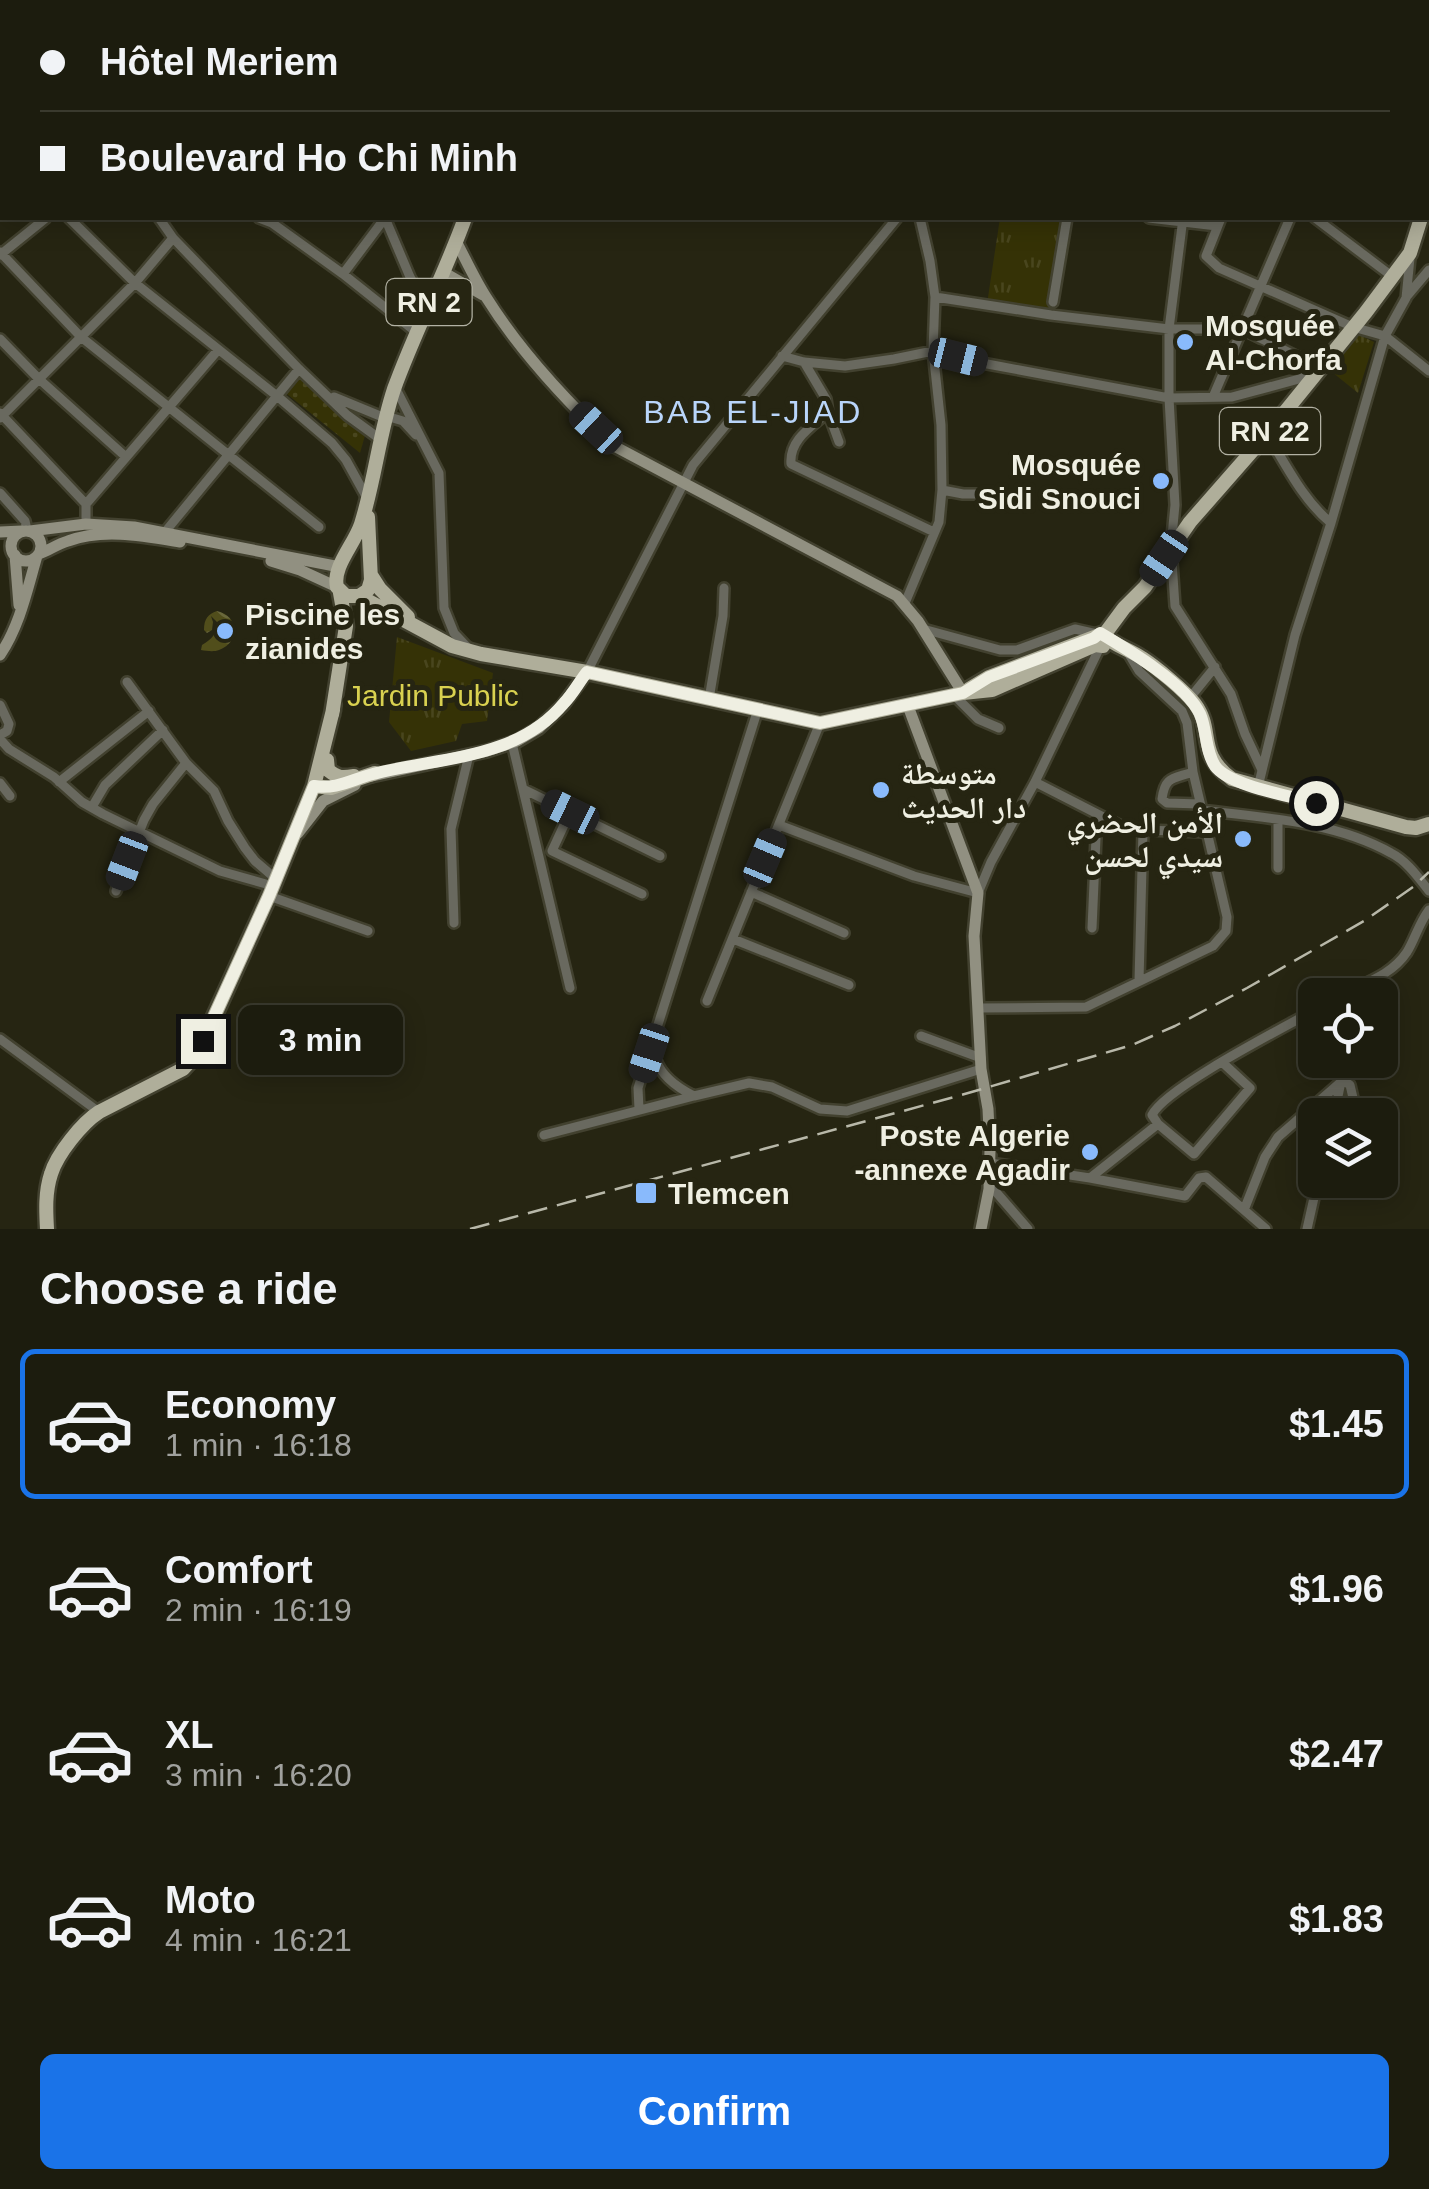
<!DOCTYPE html>
<html lang="en">
<head>
<meta charset="utf-8">
<style>
	:root { --surface:#1c1c0e; --page:#252517; --text:#f1f3f6; --muted:#a0a19e; --line:#3a3a2e; --accent:#1a73e8 }
	body { margin:0; font-family:Helvetica,"Noto Naskh Arabic",sans-serif; background:var(--page); color:var(--text); height:100vh; display:flex; flex-direction:column; font-size:38px; white-space:nowrap }
	* { box-sizing:border-box; margin:0 }
	p { font-size:32px; color:var(--muted) }
	.icon { flex:none; width:55px; height:55px; fill:none; stroke:currentColor; stroke-width:2; stroke-linecap:round; stroke-linejoin:round }
	.map { position:relative; height:1229px; overflow:hidden }
	.side { display:flex; flex-direction:column; background:var(--surface); flex:1 }
	.side>* { flex:none }
	.banner { position:absolute; left:0px; top:0px; width:1430px; height:220px; box-shadow:0 5px 25px #0003,0 0 0 2px var(--line); display:grid; align-content:center; height:220px; padding:0 40px; background:var(--surface) }
	.fabs { position:absolute; left:1298px; top:978px; display:grid; gap:20px }
	.fabs a { display:grid; place-items:center; width:100px; height:100px; border-radius:15px; background:var(--surface); box-shadow:0 5px 25px #0003,0 0 0 2px var(--line); font-size:50px }
	.end { position:absolute; width:45px; height:45px; margin:-22px; border:12px solid #efefe2; background:#111; box-shadow:0 0 0 5px #111 }
	.from { border-radius:50% }
	.bubble { position:absolute; height:70px; border-radius:15px; background:var(--surface); box-shadow:0 5px 25px #0003,0 0 0 2px var(--line); font-size:32px; font-weight:800; line-height:70px; text-align:center }
	.car { position:absolute; width:30px; height:60px; margin:-30px -15px; border-radius:12px; box-shadow:0 0 8px 2px #0007; background:linear-gradient(#222 24%,#8ab4d8 0 40%,#222 0 76%,#8ab4d8 0 86%,#222 0) }
	.banner b { display:flex; align-items:center; gap:35px; height:95px; font-size:38px }
	.banner b+b { border-top:2px solid var(--line) }
	.banner i { width:25px; height:25px; background:var(--text) }
	ul { padding:0; list-style:none }
	li { display:flex; align-items:center; gap:30px; height:150px; margin:0 20px 15px; padding:0 20px; border:5px solid transparent; border-radius:15px }
	li div { flex:1 }
	li b { display:block; font-size:38px }
	li em { font-style:normal; font-weight:800 }
	li.current { border-color:var(--accent) }
	li>.icon { width:90px; height:90px; stroke-width:1.5 }
	h2 { padding:0 40px; font-size:45px; line-height:120px }
	.primary-button { display:flex; gap:20px; margin-top:auto; padding:20px 40px }
	.primary-button a { flex:1; height:115px; border-radius:15px; background:var(--accent); color:#fff; font-size:40px; font-weight:800; line-height:115px; text-align:center }
	.map>svg:first-child { display:block }
	.park { fill:url(#park-tufts) }
	.garden { fill:url(#garden-dots) }
	.water { fill:url(#water-waves) }
	.lines { fill:none; stroke-linecap:round; stroke-linejoin:round }
	.street-casing { stroke:#42412f; stroke-width:14 }
	.secondary-casing { stroke:#42412f; stroke-width:16 }
	.primary-casing { stroke:#42412f; stroke-width:19 }
	.street { stroke:#69695f; stroke-width:9 }
	.secondary { stroke:#919081; stroke-width:11 }
	.primary { stroke:#afae9a; stroke-width:14 }
	.rail { stroke:#b8b8a9; stroke-width:2.5; stroke-dasharray:20 10; stroke-linecap:butt }
	.route { stroke:#efefe2; stroke-width:12 }
	.poi-dot { fill:#89bafc; stroke:#262512; stroke-width:4 }
	.labels { text-anchor:middle; dominant-baseline:central; stroke-width:10; stroke-linejoin:round; paint-order:stroke }
	.shield { fill:#262512; stroke:#b3b2a4; stroke-width:2.5 }
	.shield-label { font-size:28px; font-weight:bold; fill:#efefe2 }
	.poi-label { font-size:30px; font-weight:bold; fill:#efefe2; stroke:#262512; text-anchor:start }
	.park-label { font-size:30px; fill:#d9d150; stroke:#262512 }
	.neighbourhood-label { font-size:32px; letter-spacing:2.5px; fill:#b9d5fa; stroke:#262512 }
</style>
</head>
<body>
<div class="map">
<svg width="1429" height="1229" viewBox="0 0 1429 1229">
	<defs>
		<pattern id="park-tufts" width="24" height="20" patternUnits="userSpaceOnUse" patternTransform="scale(2.5)"><rect width="24" height="20" fill="#353206"/><path d="M3 7l-1-3M5 7V3M7 7l1-3M15 17l-1-3M17 17v-4M19 17l1-3" fill="none" stroke="#49461e"/></pattern>
		<pattern id="garden-dots" width="8" height="8" patternUnits="userSpaceOnUse" patternTransform="scale(2.5)"><rect width="8" height="8" fill="#353206"/><path d="M2 2h.1M6 6h.1" fill="none" stroke="#49461e" stroke-width="1.8" stroke-linecap="round"/></pattern>
		<pattern id="water-waves" width="16" height="10" patternUnits="userSpaceOnUse" patternTransform="scale(2.5)"><rect width="16" height="10" fill="#514e1b"/><path d="M0 5q4-4 8 0t8 0" fill="none" stroke="#6a683c"/></pattern>
	</defs>
	<rect width="100%" height="100%" fill="#262512"/>
	<path class="park" d="M 1000,218 L 1071,218 L 1054,315 L 987,304 Z
		M 1355,333 L 1374,342 L 1358,393 L 1327,368 Z
		M 397,637 L 493,673 L 487,721 L 462,724 L 456,741 L 411,751 L 389,722 Z"/>
	<path class="garden" d="M 300,378 L 366,432 L 360,453 L 287,394 Z"/>
	<path class="water" d="M 217,611 C 239,616 241,642 219,650 C 214,652 207,651 201,650 L 202,645 C 212,639 217,634 217,622 L 211,616 L 213,622 L 212,630 L 207,633 L 204,630 C 204,619 208,614 217,611 Z"/>
	<g class="lines">
		<defs>
			<path id="street" d="M 18,0 L 20,2
				M 252,0 L 256,2
				M 393,0 L 394,2
				M 1089,0 L 1097,2
				M 1327,0 L 1334,2
				M 76,2 L 78,0
				M 263,2 L 265,0
				M 988,2 L 989,0
				M 1024,2 L 1024,0
				M 1174,2 L 1175,0
				M 1242,2 L 1243,0
				M 1360,2 L 1360,0
				M 1428,33 L 1429,33
				M 1428,124 L 1429,124
				M 0,135 L 2,131
				M 0,149 L 2,151
				M 69,218 L 135,283 L 277,396 L 332,443 L 346,460 L 367,498
				M 159,218 L 173,238 L 299,369 L 347,415 L 380,439
				M 259,218 L 272,223 L 343,274 L 416,332
				M 385,218 L 410,277 L 427,308
				M 1149,218 L 1217,226
				M 1183,218 L 1169,329 L 1169,398 L 1175,505 L 1171,547 L 1175,606 L 1231,694 L 1245,734 L 1262,770
				M 1221,218 L 1206,256 L 1219,268 L 1353,327 L 1385,336 L 1429,371
				M 1315,218 L 1393,277
				M 0,252 L 81,337 L 319,527
				M 0,255 L 46,218
				M 343,274 L 385,218
				M 1407,296 L 1429,270
				M 935,297 L 1051,315 L 1169,329 L 1242,329 L 1320,368
				M 1053,302 L 1067,218
				M 0,339 L 39,379 L 126,457
				M 782,356 L 804,362 L 845,366 L 894,359 L 933,351 L 982,363 L 1169,398 L 1232,397 L 1299,379 L 1314,373
				M 804,362 L 826,399 L 828,412 L 839,442
				M 395,387 L 439,473 L 444,608 L 454,633 L 470,650
				M 334,397 L 385,418
				M 1213,397 L 1290,218
				M 828,412 C 811,427 789,440 791,464 L 934,532
				M 0,413 L 86,504
				M 386,416 L 403,421 L 416,435
				M 0,418 L 135,283 L 173,238
				M 1267,434 C 1286,465 1303,500 1331,523
				M 942,490 L 963,494 L 1001,494
				M 0,493 L 25,521 L 27,530
				M 86,524 L 86,504 L 218,350
				M 165,532 L 299,369
				M 905,603 L 939,522 L 942,490 L 941,425 L 933,351 L 935,297 L 930,261 L 920,218
				M 923,629 L 1000,650 L 1017,650 L 1075,629 L 1097,634
				M 587,672 L 693,465 L 897,218
				M 127,682 L 186,763 L 214,791 L 228,821 L 245,848 L 255,861 L 276,879
				M 954,695 L 978,719 L 999,728
				M 709,699 L 723,616 L 724,588
				M 1189,699 L 1215,667
				M 0,705 L 9,724 L 7,731 L 0,735
				M 758,709 L 655,1034 C 655,1042 654,1053 656,1060 C 662,1077 680,1089 694,1096 L 749,1083 L 772,1087 L 820,1109 L 847,1111 L 981,1069
				M 0,739 L 9,749 L 54,777 L 82,802 L 103,814 L 220,871 L 273,886
				M 512,743 L 570,988
				M 1193,772 C 1173,779 1165,776 1162,799 L 1167,803 L 1200,804
				M 59,782 L 149,711
				M 1035,782 L 1123,827 L 1143,830 L 1207,832
				M 0,783 L 10,796
				M 1258,787 L 1295,635 L 1331,523 L 1385,336 L 1406,298 L 1410,258
				M 523,789 L 660,856
				M 92,807 L 105,785 L 163,730
				M 1201,810 C 1264,818 1334,821 1391,853 C 1407,861 1418,877 1429,891
				M 570,812 L 552,851 L 642,894
				M 1278,820 L 1278,868
				M 779,825 L 914,876 L 978,893 L 991,862 L 1035,782 L 1100,647
				M 116,891 L 144,820 L 153,804 L 186,763
				M 751,892 L 844,933
				M 269,896 L 368,931
				M 454,923 L 451,829 L 469,755
				M 1092,928 L 1097,815
				M 733,939 L 849,985
				M 1139,981 L 1143,830
				M 1341,995 C 1364,983 1391,976 1407,952 C 1415,939 1419,923 1429,910
				M 707,1001 L 820,723
				M 979,1008 L 1086,1007 L 1213,946 L 1226,931 L 1227,917 L 1193,772 L 1187,723 L 1182,711 L 1139,671 L 1127,651
				M 921,1036 L 981,1058
				M 0,1039 L 99,1112
				M 639,1109 L 638,1088 L 652,1044
				M 1334,1115 L 1341,1082 L 1344,1081 L 1350,1085 L 1357,1115
				M 1158,1124 L 1194,1154 L 1250,1088 L 1223,1063
				M 544,1135 L 694,1096
				M 990,1163 L 1090,1178 L 1185,1196 L 1199,1178 L 1206,1177 L 1266,1229
				M 1090,1178 L 1158,1124 L 1152,1115 C 1165,1088 1283,1028 1315,1010
				M 989,1184 L 1028,1229
				M 1244,1210 L 1265,1157 L 1278,1137 L 1341,1082
				M 1307,1229 L 1318,1180"/>
			<path id="secondary" d="M 456,241 C 466,260 475,280 486,297 C 521,353 566,401 614,446 L 897,596 L 918,621 L 963,693
				M 443,272 L 483,295
				M11 546a15 15 0 1 1 30 0a15 15 0 1 1-30 0Z
				M 30,531 L 86,524 L 134,527 L 340,567
				M 0,532 L 22,531
				M 39,554 C 49,550 58,544 68,541 C 103,528 144,536 180,542
				M 15,555 L 19,605
				M 271,561 L 300,570 L 337,587
				M 0,655 C 20,625 27,590 37,556
				M 908,706 L 978,893 L 974,936 L 981,1069 L 988,1109 L 990,1150 L 989,1189 L 981,1229
				M 371,776 L 487,751 L 517,741 L 539,728 L 563,705 L 587,672
				M 298,833 L 323,801 L 355,785"/>
			<path id="primary" d="M 535,2 L 535,0
				M 1428,195 L 1429,190
				M 465,218 C 444,276 415,331 394,389 C 379,434 375,480 361,524 C 354,545 332,567 337,587 L 346,596 L 359,596 L 452,646 L 481,654 L 587,672 L 820,723 L 963,693 L 992,690 L 1095,645 L 1103,646 L 1107,639
				M 371,575 L 380,589 L 408,617
				M 359,596 L 368,590 L 371,580 L 368,517
				M 1104,635 L 1124,608 L 1145,587 L 1190,522 L 1267,434 L 1366,312 L 1410,253 L 1421,218
				M 969,689 L 989,677 L 1102,634 C 1112,645 1129,649 1142,658 C 1156,667 1185,691 1195,704 C 1215,731 1196,753 1232,779 L 1406,827 L 1416,828 L 1429,824
				M 332,715 L 346,626 L 340,593
				M 327,760 L 328,770 C 338,778 342,778 354,776
				M 314,786 L 331,788 L 375,773
				M 47,1229 C 46,1211 45,1192 51,1174 C 57,1154 82,1123 99,1112 L 183,1069 L 194,1057 L 203,1041 L 269,896 L 314,786 L 333,710"/>
		</defs>
		<use href="#street" class="street-casing"/>
		<use href="#secondary" class="secondary-casing"/>
		<use href="#primary" class="primary-casing"/>
		<use href="#street" class="street"/>
		<use href="#secondary" class="secondary"/>
		<use href="#primary" class="primary"/>
		<path class="rail" d="M 470,1229 L 958,1096 L 1132,1045 L 1175,1026 L 1247,988 L 1364,921 L 1413,887 L 1429,872"/>
	</g>
	<g class="lines">
		<path class="route" d="M 203,1041 L 269,896 L 314,786 C 336,790 353,779 373,774 C 439,757 517,760 564,703 C 573,694 579,682 587,672 L 820,723 L 963,693 L 989,677 L 1094,638 L 1100,633 C 1127,649 1186,684 1200,714 C 1207,730 1205,751 1215,766 C 1229,786 1291,796 1316,803"/>
	</g>
	<g class="poi-dot">
		<circle cx="1185" cy="342" r="10"/>
		<circle cx="1161" cy="481" r="10"/>
		<circle cx="225" cy="631" r="10"/>
		<circle cx="881" cy="790" r="10"/>
		<circle cx="1243" cy="839" r="10"/>
		<circle cx="1090" cy="1152" r="10"/>
		<rect x="634" y="1181" width="24" height="24" rx="5"/>
	</g>
	<g class="labels">
		<g class="shield">
			<rect x="386.5" y="279" width="85" height="46" rx="8"/>
			<rect x="1220" y="408" width="100" height="46" rx="8"/>
		</g>
		<g class="shield-label">
			<text x="429" y="302">RN 2</text>
			<text x="1270" y="431">RN 22</text>
		</g>
		<g class="poi-label">
			<text x="1205" y="325">Mosquée<tspan x="1205" dy="34">Al-Chorfa</tspan></text>
			<text x="1141" y="464" text-anchor="end">Mosquée<tspan x="1141" dy="34">Sidi Snouci</tspan></text>
			<text x="245" y="614">Piscine les<tspan x="245" dy="34">zianides</tspan></text>
			<text x="901" y="773">متوسطة<tspan x="901" dy="34">دار الحديث</tspan></text>
			<text x="1223" y="822" text-anchor="end">الأمن الحضري<tspan x="1223" dy="34">سيدي لحسن</tspan></text>
			<text x="1070" y="1135" text-anchor="end">Poste Algerie<tspan x="1070" dy="34">-annexe Agadir</tspan></text>
			<text x="668" y="1193">Tlemcen</text>
		</g>
		<g class="park-label">
			<text x="433" y="695">Jardin Public</text>
		</g>
		<g class="neighbourhood-label">
			<text x="753" y="412">BAB EL-JIAD</text>
		</g>
	</g>
</svg>
<div class="fabs">
<a><svg class="icon" aria-label="locate" viewBox="0 0 24 24"><circle cx="12" cy="12" r="6"/><path d="M12 2v4M12 18v4M2 12h4M18 12h4"/></svg></a>
<a><svg class="icon" aria-label="layers" viewBox="0 0 24 24"><path d="M12 4l9 5-9 5-9-5zM3 14l9 5 9-5"/></svg></a>
</div>
<i class="end from" style="left:1316px;top:803px"></i>
<i class="end" style="left:203px;top:1041px"></i>
<div class="bubble" style="left:238px;top:1005px;width:165px">3 min</div>
<i class="car" style="left:958px;top:357px;rotate:104deg"></i>
<i class="car" style="left:596px;top:428px;rotate:313deg"></i>
<i class="car" style="left:1164px;top:558px;rotate:214deg"></i>
<i class="car" style="left:570px;top:812px;rotate:296deg"></i>
<i class="car" style="left:765px;top:858px;rotate:23deg"></i>
<i class="car" style="left:127px;top:861px;rotate:201deg"></i>
<i class="car" style="left:649px;top:1053px;rotate:198deg"></i>
<div class="banner">
<b><i class="from"></i>Hôtel Meriem</b>
<b><i></i>Boulevard Ho Chi Minh</b>
</div>
</div>
<section class="side">
<h2>Choose a ride</h2>
<ul>
<li class="current"><svg class="icon" aria-label="car" viewBox="0 0 24 24"><path d="M5 17H2v-5l4-1 3-4h7l3 4 3 1v5h-3M9 17h6M6 11h13"/><circle cx="7" cy="17" r="2"/><circle cx="17" cy="17" r="2"/></svg><div><b>Economy</b><p>1 min · 16:18</p></div><em>$1.45</em></li>
<li><svg class="icon" aria-label="car" viewBox="0 0 24 24"><path d="M5 17H2v-5l4-1 3-4h7l3 4 3 1v5h-3M9 17h6M6 11h13"/><circle cx="7" cy="17" r="2"/><circle cx="17" cy="17" r="2"/></svg><div><b>Comfort</b><p>2 min · 16:19</p></div><em>$1.96</em></li>
<li><svg class="icon" aria-label="car" viewBox="0 0 24 24"><path d="M5 17H2v-5l4-1 3-4h7l3 4 3 1v5h-3M9 17h6M6 11h13"/><circle cx="7" cy="17" r="2"/><circle cx="17" cy="17" r="2"/></svg><div><b>XL</b><p>3 min · 16:20</p></div><em>$2.47</em></li>
<li><svg class="icon" aria-label="car" viewBox="0 0 24 24"><path d="M5 17H2v-5l4-1 3-4h7l3 4 3 1v5h-3M9 17h6M6 11h13"/><circle cx="7" cy="17" r="2"/><circle cx="17" cy="17" r="2"/></svg><div><b>Moto</b><p>4 min · 16:21</p></div><em>$1.83</em></li>
</ul>
<div class="primary-button"><a>Confirm</a></div>
</section>
</body>
</html>
